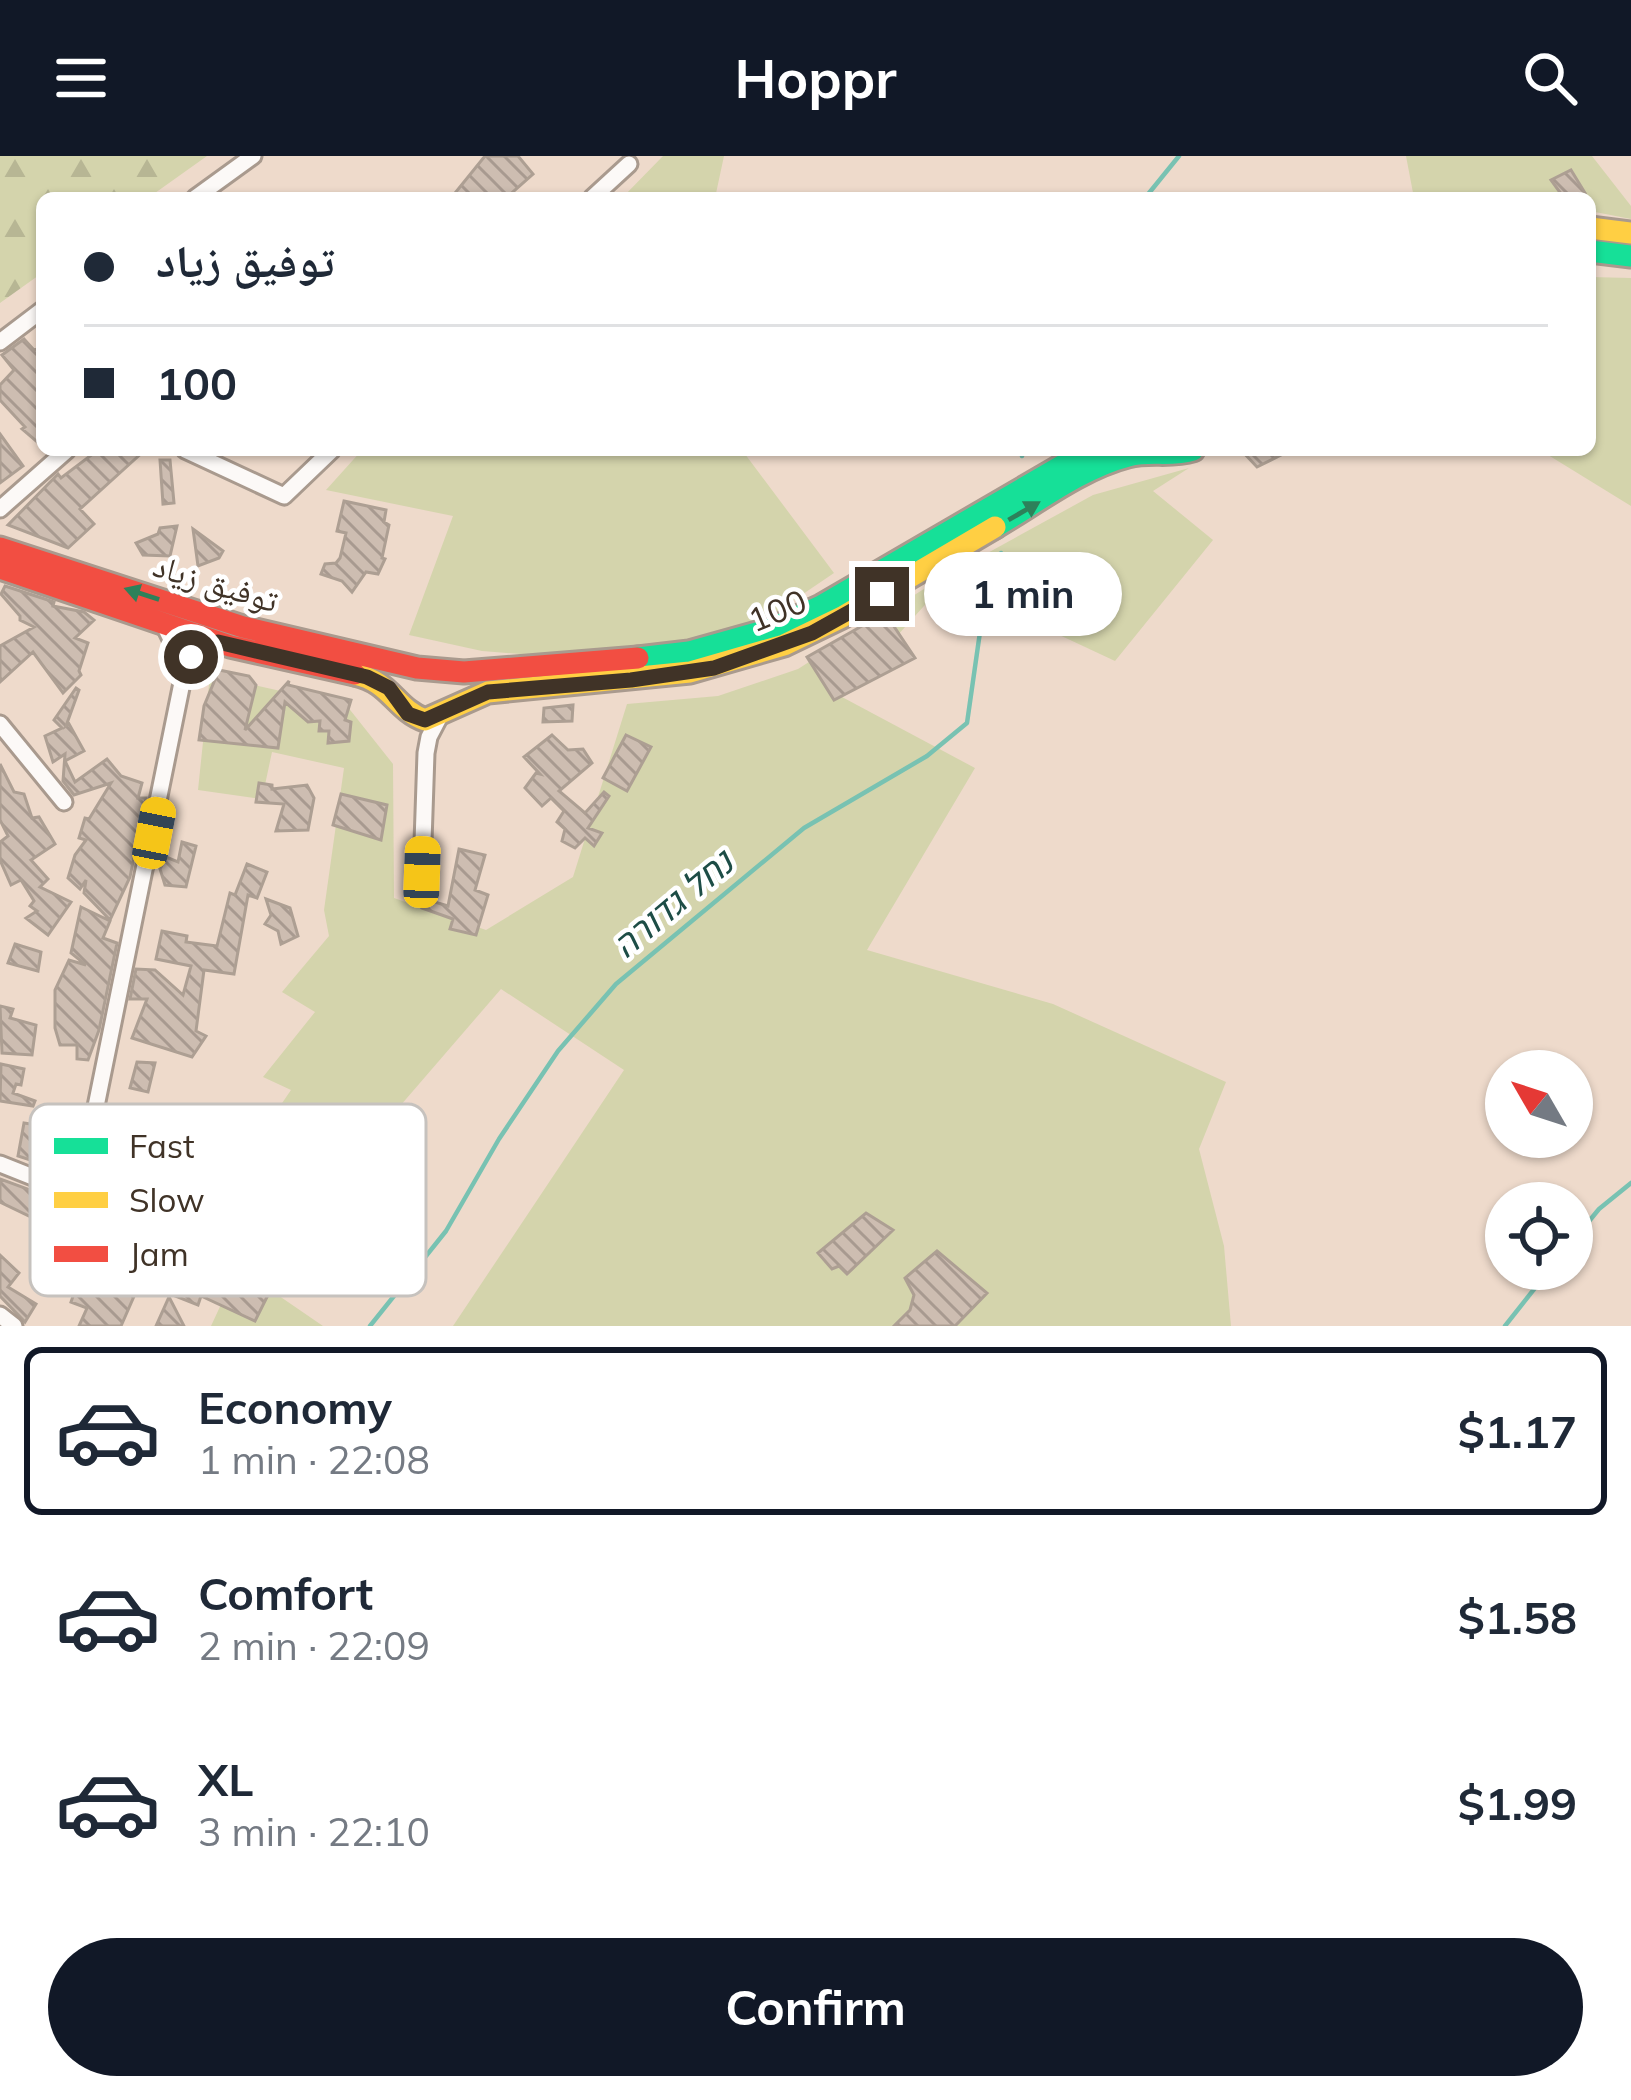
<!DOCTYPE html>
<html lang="en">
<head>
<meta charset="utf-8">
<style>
	:root { --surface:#fff; --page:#f6f6f7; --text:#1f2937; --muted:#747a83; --line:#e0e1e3; --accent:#111827 }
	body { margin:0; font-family:Mulish,"Noto Naskh Arabic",Heebo,sans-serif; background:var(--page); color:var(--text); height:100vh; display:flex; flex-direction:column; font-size:45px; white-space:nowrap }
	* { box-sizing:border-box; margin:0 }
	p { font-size:39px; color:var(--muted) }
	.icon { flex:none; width:66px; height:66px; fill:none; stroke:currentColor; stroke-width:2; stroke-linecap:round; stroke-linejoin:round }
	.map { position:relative; height:1170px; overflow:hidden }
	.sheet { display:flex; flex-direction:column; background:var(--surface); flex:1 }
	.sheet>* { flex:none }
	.banner { position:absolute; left:36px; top:36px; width:1560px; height:264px; border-radius:18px; box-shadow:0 3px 9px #0004; display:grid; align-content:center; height:264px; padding:0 48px; background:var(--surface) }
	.needle { width:78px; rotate:309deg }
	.buttons { position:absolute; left:1485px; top:894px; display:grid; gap:24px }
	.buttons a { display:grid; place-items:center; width:108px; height:108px; border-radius:50%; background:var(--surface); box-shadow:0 3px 9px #0004; font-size:60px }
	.end { position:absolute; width:54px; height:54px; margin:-27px; border:15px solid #403327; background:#fff; box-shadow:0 0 0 6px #fff }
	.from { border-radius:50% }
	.bubble { position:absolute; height:84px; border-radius:42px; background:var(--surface); box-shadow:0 3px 9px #0004; font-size:39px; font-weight:700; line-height:84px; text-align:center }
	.car { position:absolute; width:36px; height:72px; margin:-36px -18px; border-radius:15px; box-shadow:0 0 9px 3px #0007; background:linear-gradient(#f5c518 24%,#345 0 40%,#f5c518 0 76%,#345 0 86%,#f5c518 0) }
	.banner b { display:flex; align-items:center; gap:42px; height:114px; font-size:45px }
	.banner b+b { border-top:3px solid var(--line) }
	.banner i { width:30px; height:30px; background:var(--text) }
	ul { padding:21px 0 0; list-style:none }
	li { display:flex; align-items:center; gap:36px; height:168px; margin:0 24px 18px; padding:0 24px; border:6px solid transparent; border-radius:18px }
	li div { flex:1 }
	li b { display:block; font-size:45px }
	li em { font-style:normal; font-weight:700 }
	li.current { border-color:var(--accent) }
	li>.icon { width:108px; height:108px; stroke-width:1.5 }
	.action { display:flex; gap:24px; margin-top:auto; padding:24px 48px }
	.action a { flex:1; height:138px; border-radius:72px; background:var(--accent); color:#fff; font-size:48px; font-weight:700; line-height:138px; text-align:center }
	header { display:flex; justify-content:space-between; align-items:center; height:156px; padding:0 48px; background:var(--accent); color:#fff; font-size:54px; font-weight:700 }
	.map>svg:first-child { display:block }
	.green { fill:#d4d4ac }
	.forest { fill:url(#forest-firs) }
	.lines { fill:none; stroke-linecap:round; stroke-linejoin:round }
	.stream { stroke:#78c2b2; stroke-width:4.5 }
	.building { fill:url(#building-back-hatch); stroke:#ad9f93; stroke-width:3 }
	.street-casing { stroke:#a99a8e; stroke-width:21 }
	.fast-casing { stroke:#a99a8e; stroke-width:27 }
	.slow-casing { stroke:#a99a8e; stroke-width:27 }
	.jam-casing { stroke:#a99a8e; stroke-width:27 }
	.street { stroke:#fcf9f7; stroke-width:15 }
	.fast { stroke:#16e098; stroke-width:21 }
	.slow { stroke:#ffcf43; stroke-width:21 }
	.jam { stroke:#f24e42; stroke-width:21 }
	.oneway { fill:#2d815a }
	.route { stroke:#403327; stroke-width:15 }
	.labels { text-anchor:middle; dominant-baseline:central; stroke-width:9; stroke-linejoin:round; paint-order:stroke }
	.street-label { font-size:33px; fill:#403327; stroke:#fff }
	.water-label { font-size:36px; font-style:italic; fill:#1d4d46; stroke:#fff }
	.key { fill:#fff; stroke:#c6c2be; stroke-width:3 }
	.key-label { font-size:33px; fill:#403327 }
</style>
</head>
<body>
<header><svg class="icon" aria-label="menu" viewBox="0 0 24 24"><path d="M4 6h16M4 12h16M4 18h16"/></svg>Hoppr<svg class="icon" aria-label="search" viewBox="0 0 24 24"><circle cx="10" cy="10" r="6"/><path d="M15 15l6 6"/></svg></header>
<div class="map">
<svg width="1631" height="1170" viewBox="0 0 1631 1170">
	<defs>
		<pattern id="forest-firs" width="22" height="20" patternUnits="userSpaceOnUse" patternTransform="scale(3)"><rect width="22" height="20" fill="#d4d4ac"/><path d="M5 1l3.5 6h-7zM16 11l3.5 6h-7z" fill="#b7b694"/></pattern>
		<pattern id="building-back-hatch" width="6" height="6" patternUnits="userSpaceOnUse" patternTransform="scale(3)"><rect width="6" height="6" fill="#cdbdb1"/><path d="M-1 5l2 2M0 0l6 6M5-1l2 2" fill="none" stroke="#a89a90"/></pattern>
	</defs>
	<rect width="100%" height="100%" fill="#eedacb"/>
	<path class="green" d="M 663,0 L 724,0 L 715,42 L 622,42 Z
		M 1406,0 L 1592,0 L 1631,50 L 1631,63 L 1590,55 L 1590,42 L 1414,42 Z
		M 1590,121 L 1631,122 L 1631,350 L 1540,294 L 1590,294 Z
		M 362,294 L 742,294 L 834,417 L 778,455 L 702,487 L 621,506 L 482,495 L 409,479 L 453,360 L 326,334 Z
		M 1189,312 L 1153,335 L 1213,384 L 1115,505 L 1038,469 L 973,405 L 1093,339 Z
		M 960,410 L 842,541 L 975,612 L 867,794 L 1053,848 L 1226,926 L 1199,993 L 1224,1090 L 1231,1170 L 453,1170 L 624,914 L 501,833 L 394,957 L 269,1133 L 323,1170 L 211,1170 L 250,1086 L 110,1033 L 122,1004 L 162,1021 L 176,984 L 235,1016 L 291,934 L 263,921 L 315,856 L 282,836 L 329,780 L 324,754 L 344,612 L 272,596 L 262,643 L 198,634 L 210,519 L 347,550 L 393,608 L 394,742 L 486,774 L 573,721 L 627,548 L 718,540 L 798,513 Z"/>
	<path class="forest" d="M 0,0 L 207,0 L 148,42 L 42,42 L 42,117 L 0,147 Z"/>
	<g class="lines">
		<path class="stream" d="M 1145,42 L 1179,0
			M 1022,300 L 1024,294
			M 1572,1086 L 1599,1053 L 1631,1027
			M 370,1170 L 446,1075 L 499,983 L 558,895 L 616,828 L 804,672 L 927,600 L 967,567 L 981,469 L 1001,397
			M 1505,1170 L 1550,1113"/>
	</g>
	<path class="building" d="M 485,0 L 518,0 L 533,18 L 506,42 L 451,42 Z
		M 1571,14 L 1585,37 L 1577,42 L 1564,42 L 1551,24 Z
		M 24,183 L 34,194 L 42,192 L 42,290 L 22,273 L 25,271 L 0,244 L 0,229 L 14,214 L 2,199 Z
		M 0,278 L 23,310 L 0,327 Z
		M 98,294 L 145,294 L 80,353 L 94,368 L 68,392 L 8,369 L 58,318 L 61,322 Z
		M 1241,294 L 1291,294 L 1257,311 Z
		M 160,304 L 170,304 L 174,347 L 163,348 Z
		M 344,345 L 386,354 L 384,366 L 389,369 L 382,402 L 385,403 L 378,418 L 366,416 L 352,436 L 342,425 L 321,418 L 325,408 L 336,407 L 340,402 L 346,377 L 337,375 Z
		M 177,370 L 170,400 L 143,399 L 136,387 L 158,378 L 160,372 Z
		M 193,373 L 223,395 L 219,402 L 198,410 Z
		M 5,430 L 54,446 L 53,450 L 84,456 L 94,464 L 75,482 L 88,487 L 79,515 L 81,519 L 63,537 L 33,496 L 0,526 L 0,490 L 34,471 L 20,464 L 20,460 L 1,438 Z
		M 885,457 L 915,502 L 834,544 L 807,501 Z
		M 219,514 L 249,520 L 256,529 L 245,574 L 289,525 L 288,529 L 351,544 L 345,564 L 351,566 L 349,585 L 328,587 L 329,575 L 319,575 L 320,565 L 308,566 L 285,546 L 278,592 L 199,584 L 204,550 Z
		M 76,532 L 79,534 L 66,570 L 69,568 L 84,595 L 65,605 L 75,626 L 107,603 L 121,620 L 142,627 L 138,642 L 146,642 L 130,721 L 110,764 L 84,737 L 86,724 L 80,733 L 68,722 L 75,699 L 86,684 L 79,682 L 85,662 L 89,663 L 111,627 L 74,639 L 63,625 L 65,598 L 53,606 L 45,580 L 62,572 L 54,564 Z
		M 573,549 L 572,565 L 543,566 L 544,552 Z
		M 552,579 L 568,594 L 583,593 L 592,607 L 559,635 L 585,657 L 604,636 L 609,640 L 588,672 L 602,677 L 594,690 L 585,682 L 575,692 L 562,685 L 565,673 L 557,666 L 564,655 L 551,642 L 542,650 L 525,632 L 536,617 L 540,618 L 524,601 Z
		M 626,579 L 651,591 L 627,635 L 603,622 Z
		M 0,608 L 14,636 L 24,638 L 32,662 L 39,661 L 55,688 L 31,704 L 48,723 L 40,731 L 71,746 L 48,779 L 26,762 L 37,755 L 30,750 L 34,745 L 21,724 L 11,729 L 0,704 L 0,686 L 8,680 L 0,664 Z
		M 259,627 L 272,629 L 272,633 L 307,629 L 314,642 L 308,674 L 276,675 L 284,648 L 256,646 Z
		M 341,638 L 387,649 L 381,684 L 333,669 Z
		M 182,686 L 196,690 L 186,731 L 165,729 L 160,713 L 166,701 L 178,706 Z
		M 459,693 L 485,699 L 475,734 L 488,739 L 476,779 L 450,773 L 453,763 L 422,752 L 425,743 L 448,750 Z
		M 247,708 L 267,716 L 257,742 L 248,739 L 234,818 L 204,814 L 196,875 L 206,880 L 192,901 L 132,882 L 147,843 L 130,843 L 136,813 L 155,814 L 183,839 L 191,810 L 156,803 L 162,775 L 187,780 L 186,786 L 217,790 L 230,737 L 235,739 Z
		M 266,743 L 290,752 L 298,780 L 281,788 L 278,775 L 265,768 L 271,759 Z
		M 81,751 L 110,765 L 103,782 L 117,787 L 99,874 L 88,904 L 77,903 L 77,889 L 60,889 L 55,872 L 55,834 L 69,804 L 86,809 L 71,797 Z
		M 15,788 L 41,796 L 38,815 L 8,807 Z
		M 0,850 L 13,853 L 10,862 L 36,869 L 32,899 L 2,897 Z
		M 137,906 L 155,907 L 148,936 L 130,932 Z
		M 1,908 L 24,913 L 21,929 L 16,928 L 13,937 L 35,945 L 33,950 L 0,945 Z
		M 24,967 L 44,970 L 40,991 L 73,1004 L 69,1023 L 48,1014 L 49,1010 L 18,1000 Z
		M 0,1023 L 71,1049 L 58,1074 L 0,1046 Z
		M 866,1057 L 893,1074 L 847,1118 L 839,1110 L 832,1113 L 818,1097 Z
		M 112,1060 L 151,1081 L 126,1134 L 135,1138 L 121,1170 L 79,1170 L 87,1152 L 71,1146 L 82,1114 Z
		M 937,1095 L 987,1137 L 955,1170 L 894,1170 L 910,1154 L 914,1139 L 905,1122 Z
		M 0,1099 L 19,1117 L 8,1131 L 36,1148 L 25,1166 L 0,1140 Z
		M 185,1103 L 269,1137 L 255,1165 L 201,1140 L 198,1149 L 170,1138 Z
		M 169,1141 L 184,1170 L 156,1170 Z"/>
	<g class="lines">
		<defs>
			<path id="street" d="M 195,42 L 253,0
				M 592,42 L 629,8
				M 0,186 L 42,154
				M 185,294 L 284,340 L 332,294
				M 0,353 L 67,294
				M 163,467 L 185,512
				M 0,568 L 64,646
				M 422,716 L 426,597 L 429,581 L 440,560
				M 0,1008 L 78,1039 L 185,512 L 202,490 L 218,486
				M 0,1159 L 14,1170"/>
			<path id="fast" d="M 1590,95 L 1631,100
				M 995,371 C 1036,347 1081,312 1128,300 C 1150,294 1171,301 1193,294
				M 638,502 L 689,496 L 771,473 L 821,450 L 1089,294"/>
			<path id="slow" d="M 1590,72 L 1631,77
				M 355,518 C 391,526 395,553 425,564 L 488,536 L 690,516 L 784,489 L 842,461 L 995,371"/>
			<path id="jam" d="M 0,392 L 243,471 L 417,512 L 464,516 L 638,502
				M 0,412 L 230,490 L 355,518"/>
		</defs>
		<use href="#street" class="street-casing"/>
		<use href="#fast" class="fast-casing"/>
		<use href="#slow" class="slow-casing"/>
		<use href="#jam" class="jam-casing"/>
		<use href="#street" class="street"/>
		<use href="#fast" class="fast"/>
		<use href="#slow" class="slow"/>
		<use href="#jam" class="jam"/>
	</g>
	<defs><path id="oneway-solid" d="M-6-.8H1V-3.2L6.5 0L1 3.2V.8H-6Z" transform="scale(3)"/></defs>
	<g class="oneway">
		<use href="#oneway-solid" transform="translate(1024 355) rotate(-30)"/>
		<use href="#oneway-solid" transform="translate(142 438) rotate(-162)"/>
	</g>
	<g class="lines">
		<path class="route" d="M 191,501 L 202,490 L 218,486 L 367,521 L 389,532 L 408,558 L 425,564 L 488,536 L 631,524 L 714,512 L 812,477 L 882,438"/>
	</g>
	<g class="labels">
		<g class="street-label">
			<text transform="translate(216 426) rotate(17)">توفيق زياد</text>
			<text transform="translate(777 454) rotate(-23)">100</text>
		</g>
		<g class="water-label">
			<text transform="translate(672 747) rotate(-40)">נחל גדורה</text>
		</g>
	</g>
	<rect x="30" y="948" width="396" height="192" rx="18" class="key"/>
	<rect x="54" y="982" width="54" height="16" fill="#16e098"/>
	<rect x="54" y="1036" width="54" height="16" fill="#ffcf43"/>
	<rect x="54" y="1090" width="54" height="16" fill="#f24e42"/>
	<g class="key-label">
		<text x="129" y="1002">Fast</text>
		<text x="129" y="1056">Slow</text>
		<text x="129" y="1110">Jam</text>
	</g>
</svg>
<div class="buttons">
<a><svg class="needle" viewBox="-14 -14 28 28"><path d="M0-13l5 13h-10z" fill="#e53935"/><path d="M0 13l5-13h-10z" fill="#747a83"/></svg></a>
<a><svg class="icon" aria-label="locate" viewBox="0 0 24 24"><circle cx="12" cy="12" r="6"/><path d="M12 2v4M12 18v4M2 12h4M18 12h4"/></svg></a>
</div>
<i class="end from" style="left:191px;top:501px"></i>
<i class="end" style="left:882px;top:438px"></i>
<div class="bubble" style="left:924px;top:396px;width:198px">1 min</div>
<i class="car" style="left:154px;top:677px;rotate:11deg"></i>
<i class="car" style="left:422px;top:716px;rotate:2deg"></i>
<div class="banner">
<b><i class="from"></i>توفيق زياد</b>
<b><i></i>100</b>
</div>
</div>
<section class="sheet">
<ul>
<li class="current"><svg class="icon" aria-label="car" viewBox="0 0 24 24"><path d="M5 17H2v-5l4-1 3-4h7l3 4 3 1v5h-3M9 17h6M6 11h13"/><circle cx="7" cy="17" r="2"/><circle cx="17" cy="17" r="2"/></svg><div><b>Economy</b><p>1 min · 22:08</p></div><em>$1.17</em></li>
<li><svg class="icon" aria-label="car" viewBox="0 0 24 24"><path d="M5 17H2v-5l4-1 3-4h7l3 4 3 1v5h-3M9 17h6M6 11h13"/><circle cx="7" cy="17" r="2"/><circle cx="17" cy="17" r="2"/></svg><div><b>Comfort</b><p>2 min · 22:09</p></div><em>$1.58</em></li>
<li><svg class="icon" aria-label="car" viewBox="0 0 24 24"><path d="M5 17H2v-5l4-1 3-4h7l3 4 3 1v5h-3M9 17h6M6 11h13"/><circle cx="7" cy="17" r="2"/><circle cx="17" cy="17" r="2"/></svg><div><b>XL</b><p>3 min · 22:10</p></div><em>$1.99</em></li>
</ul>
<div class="action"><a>Confirm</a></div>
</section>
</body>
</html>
